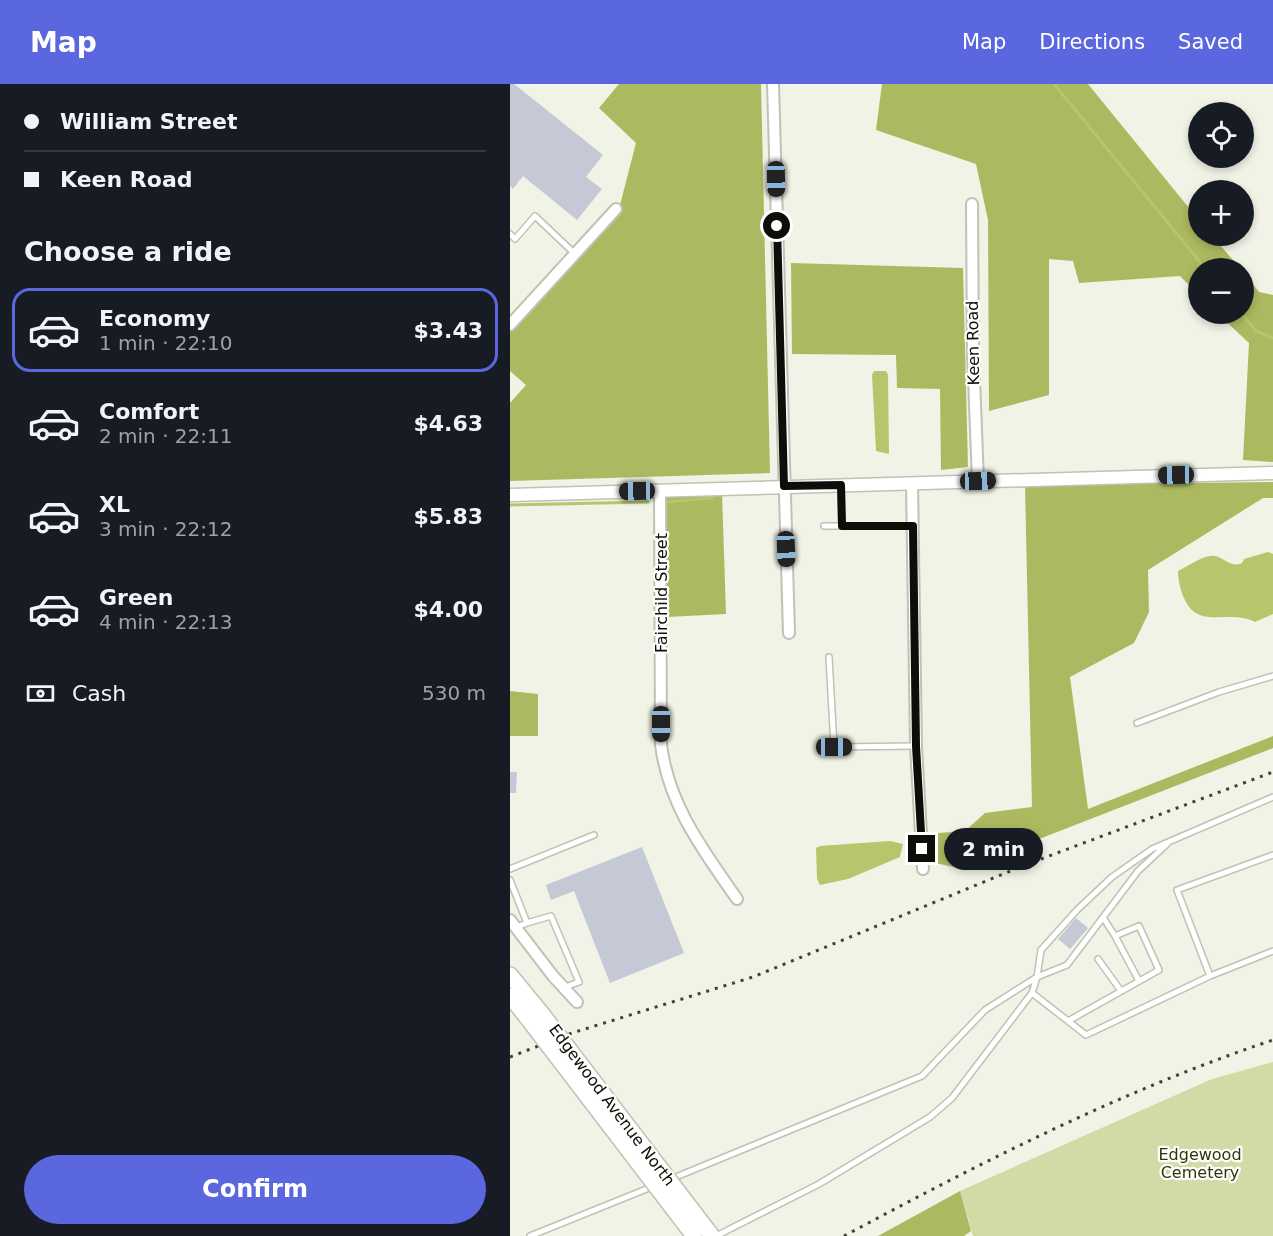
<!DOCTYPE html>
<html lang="en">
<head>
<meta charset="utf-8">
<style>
	:root { --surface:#171b24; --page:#20242c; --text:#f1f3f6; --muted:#9ea1a6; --line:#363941; --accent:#5b67de }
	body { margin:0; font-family:"DejaVu Sans",sans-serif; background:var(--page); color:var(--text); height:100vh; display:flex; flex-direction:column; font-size:22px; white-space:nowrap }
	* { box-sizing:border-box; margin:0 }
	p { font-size:20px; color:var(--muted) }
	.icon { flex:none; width:33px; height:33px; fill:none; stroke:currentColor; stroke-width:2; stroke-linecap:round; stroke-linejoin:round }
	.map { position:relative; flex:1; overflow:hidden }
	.details { display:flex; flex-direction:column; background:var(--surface); width:510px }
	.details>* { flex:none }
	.guide { display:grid; align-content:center; height:132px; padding:0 24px; background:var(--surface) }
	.controls { position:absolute; left:678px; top:18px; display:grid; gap:12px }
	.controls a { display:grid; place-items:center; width:66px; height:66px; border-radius:50%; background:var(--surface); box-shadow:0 3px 9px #0003; font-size:30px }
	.end { position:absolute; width:27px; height:27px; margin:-14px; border:8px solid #0d0e09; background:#fff; box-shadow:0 0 0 3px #fff }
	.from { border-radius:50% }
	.bubble { position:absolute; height:42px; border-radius:21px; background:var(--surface); box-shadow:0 3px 9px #0003; font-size:20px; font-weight:700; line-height:42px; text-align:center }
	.car { position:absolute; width:18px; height:36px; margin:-18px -9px; border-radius:8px; box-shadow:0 0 4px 2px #0007; background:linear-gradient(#222 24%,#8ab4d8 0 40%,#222 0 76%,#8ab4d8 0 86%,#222 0) }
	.guide b { display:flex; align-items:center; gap:21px; height:57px; font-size:22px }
	.guide b+b { border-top:2px solid var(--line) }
	.guide i { width:15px; height:15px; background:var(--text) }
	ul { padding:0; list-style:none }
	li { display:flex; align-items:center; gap:18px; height:84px; margin:0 12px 9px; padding:0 12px; border:3px solid transparent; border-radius:18px }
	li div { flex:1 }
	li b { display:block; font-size:22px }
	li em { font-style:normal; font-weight:700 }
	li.on { border-color:var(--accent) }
	li>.icon { width:54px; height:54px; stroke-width:1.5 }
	h2 { padding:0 24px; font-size:27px; line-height:72px }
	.pay { display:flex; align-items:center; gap:15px; height:66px; padding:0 24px; font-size:22px }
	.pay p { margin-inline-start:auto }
	.cta { display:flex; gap:12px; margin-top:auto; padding:12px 24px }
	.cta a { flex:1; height:69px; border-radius:36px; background:var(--accent); color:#fff; font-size:24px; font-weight:700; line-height:69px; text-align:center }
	header { display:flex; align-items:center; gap:36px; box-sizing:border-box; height:84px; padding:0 30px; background:var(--accent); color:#fff }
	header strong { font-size:28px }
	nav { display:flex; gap:33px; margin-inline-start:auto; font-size:21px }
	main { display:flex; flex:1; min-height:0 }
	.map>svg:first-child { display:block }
	.green { fill:#d1dba6 }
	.forest { fill:#acb960 }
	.water { fill:#b8c56c }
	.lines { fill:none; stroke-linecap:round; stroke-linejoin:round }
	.stream { stroke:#b8c56c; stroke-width:3 }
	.building { fill:#c5c8d5 }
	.service-casing { stroke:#bfc2b5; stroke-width:8 }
	.minor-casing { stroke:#bfc2b5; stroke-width:14 }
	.tertiary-casing { stroke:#bfc2b5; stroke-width:15 }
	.primary-casing { stroke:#bfc2b5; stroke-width:18 }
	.service { stroke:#fff; stroke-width:5 }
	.minor { stroke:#fff; stroke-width:10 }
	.tertiary { stroke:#fff; stroke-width:12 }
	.primary { stroke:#fff; stroke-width:15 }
	.rail { stroke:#41423b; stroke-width:3; stroke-dasharray:3 6; stroke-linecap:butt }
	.primary-bridge-casing { stroke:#bfc2b5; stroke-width:18; stroke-linecap:butt }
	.primary-bridge { stroke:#fff; stroke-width:15 }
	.route { stroke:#0d0e09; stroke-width:8 }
	.labels { text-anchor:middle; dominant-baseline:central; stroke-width:4.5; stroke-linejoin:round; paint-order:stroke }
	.street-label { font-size:16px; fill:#0d0e09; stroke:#fefffc }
	.park-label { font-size:16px; fill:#30350e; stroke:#fefffc }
</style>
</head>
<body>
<header>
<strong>Map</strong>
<nav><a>Map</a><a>Directions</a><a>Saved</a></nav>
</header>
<main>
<section class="details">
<div class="guide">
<b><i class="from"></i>William Street</b>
<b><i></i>Keen Road</b>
</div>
<h2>Choose a ride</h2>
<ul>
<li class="on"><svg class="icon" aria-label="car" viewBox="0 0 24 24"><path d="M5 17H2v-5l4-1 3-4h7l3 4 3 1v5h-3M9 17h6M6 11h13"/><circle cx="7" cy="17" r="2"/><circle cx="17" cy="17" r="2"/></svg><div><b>Economy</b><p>1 min · 22:10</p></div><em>$3.43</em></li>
<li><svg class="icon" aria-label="car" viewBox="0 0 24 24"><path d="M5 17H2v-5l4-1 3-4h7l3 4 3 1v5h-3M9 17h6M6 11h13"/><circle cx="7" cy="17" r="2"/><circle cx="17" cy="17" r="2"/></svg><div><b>Comfort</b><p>2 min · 22:11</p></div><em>$4.63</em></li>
<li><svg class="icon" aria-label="car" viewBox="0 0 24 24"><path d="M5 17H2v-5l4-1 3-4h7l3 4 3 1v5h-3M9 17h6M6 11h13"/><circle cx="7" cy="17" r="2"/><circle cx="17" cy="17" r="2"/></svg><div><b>XL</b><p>3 min · 22:12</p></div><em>$5.83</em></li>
<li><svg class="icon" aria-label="car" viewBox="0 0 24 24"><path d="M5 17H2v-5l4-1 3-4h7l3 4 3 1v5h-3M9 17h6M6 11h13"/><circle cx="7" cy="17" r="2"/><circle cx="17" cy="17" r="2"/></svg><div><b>Green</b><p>4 min · 22:13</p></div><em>$4.00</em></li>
</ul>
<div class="pay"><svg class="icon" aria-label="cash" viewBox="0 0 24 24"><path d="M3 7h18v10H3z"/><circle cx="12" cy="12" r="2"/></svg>Cash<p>530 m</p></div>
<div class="cta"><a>Confirm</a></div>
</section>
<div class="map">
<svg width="763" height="1152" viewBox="0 0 763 1152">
	<rect width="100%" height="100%" fill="#f0f3e5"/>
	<path class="green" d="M 763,978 L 763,1152 L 463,1152 L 450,1107 L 702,995 Z"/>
	<path class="forest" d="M 109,0 L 251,0 L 260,389 L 0,397 L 0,319 L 16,301 L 0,287 L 0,247 L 109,125 L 126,59 L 89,24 Z
		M 372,0 L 578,0 L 688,135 L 688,152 L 702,152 L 730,184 L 688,184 L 688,210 L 670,192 L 569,199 L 563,177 L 539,175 L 539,311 L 479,327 L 478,136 L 466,80 L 366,46 Z
		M 281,179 L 453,184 L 458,383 L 431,386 L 430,305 L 387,304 L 386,271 L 282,270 Z
		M 734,189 L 749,208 L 763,211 L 763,378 L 733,376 L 739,259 L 708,230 L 734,230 Z
		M 763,398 L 763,414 L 753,414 L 638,486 L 639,528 L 624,559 L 560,593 L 578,725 L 763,652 L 763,664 L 452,785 L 417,777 L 416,750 L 455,747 L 475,729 L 522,723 L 515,401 Z
		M 212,409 L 216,530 L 157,533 L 156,411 Z
		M 0,607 L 28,610 L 28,652 L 0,652 Z
		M 450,1107 L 461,1147 L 454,1152 L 368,1152 Z"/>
	<path class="water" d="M 364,287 L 376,287 L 378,291 L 379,370 L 366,367 L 362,291 Z
		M 758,468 L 763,470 L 763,530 L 745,538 C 721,525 690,545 676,518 C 671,509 668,497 668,487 C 677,483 690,473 700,472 C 713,470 718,485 732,479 L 734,475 Z
		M 380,757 L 393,760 L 390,773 L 338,795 L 310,801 L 307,795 L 306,764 L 310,762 Z"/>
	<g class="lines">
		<path class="stream" d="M 544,0 L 695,184
			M 732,230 L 746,247 L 763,254
			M 155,418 L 202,414
			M 0,421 L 138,418"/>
	</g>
	<path class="building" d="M 0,0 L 4,0 L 93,71 L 76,93 L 92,105 L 67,136 L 13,92 L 3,105 L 0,102 Z
		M 0,688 L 7,688 L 6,709 L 0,709 Z
		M 132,763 L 174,869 L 100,899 L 64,807 L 41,816 L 36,801 Z
		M 566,834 L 578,844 L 560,865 L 548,855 Z"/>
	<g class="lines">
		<defs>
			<path id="service" d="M 0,150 L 5,155 L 25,132 L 64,169
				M 331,401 L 332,442 L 403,442
				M 314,442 L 332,442
				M 319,573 L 324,663 L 406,662
				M 627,639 L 709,608 L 763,592
				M 657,760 L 628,787 L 557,881 L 527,893 L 531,866 L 567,826 L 602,793 L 642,765 L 763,713
				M 0,785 L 84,751
				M 0,796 L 17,839 L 7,843
				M 17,839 L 41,832 L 69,898 L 55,903
				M 605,852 L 629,897
				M 588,875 L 611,907
				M 700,892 L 667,806 L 763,771
				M 522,909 L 527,893
				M 558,937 L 649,886 L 629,842 L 605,852 L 594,835
				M 161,1095 L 412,992 L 475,926 L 527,893
				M 20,1152 L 144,1102
				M 206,1152 L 309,1100 L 420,1033 L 442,1014 L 522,909 L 576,951 L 700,892 L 763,867"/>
			<path id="minor" d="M 263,0 L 279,549
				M 462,120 L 463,269 L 468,397
				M 0,241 L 106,125
				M 402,399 L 406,662 L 413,785
				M 150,407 L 151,661 C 159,722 193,766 227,815
				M 0,836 L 43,892 L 67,918"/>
			<path id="tertiary" d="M 0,411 L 763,389"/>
			<path id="primary" d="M 0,891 L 32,930
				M 0,912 L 19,936"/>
		</defs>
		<use href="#service" class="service-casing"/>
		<use href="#minor" class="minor-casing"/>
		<use href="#tertiary" class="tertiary-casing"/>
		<use href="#primary" class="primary-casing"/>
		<use href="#service" class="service"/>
		<use href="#minor" class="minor"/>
		<use href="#tertiary" class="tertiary"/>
		<use href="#primary" class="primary"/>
		<path class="rail" d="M 0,973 L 62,949 L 243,893 L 515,781 L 763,688
			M 334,1152 C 474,1077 613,1006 763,956"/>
		<defs>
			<path id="primary-bridge" d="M 32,930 L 202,1152
				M 19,936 L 184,1152"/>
		</defs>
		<use href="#primary-bridge" class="primary-bridge-casing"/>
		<use href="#primary-bridge" class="primary-bridge"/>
	</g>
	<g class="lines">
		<path class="route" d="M 267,142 L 274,402 L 331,401 L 332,442 L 403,442 L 406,662 L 412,765"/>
	</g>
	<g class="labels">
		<g class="street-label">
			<text transform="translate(463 259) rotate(-91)">Keen Road</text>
			<text transform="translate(151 509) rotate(-90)">Fairchild Street</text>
			<text transform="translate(102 1021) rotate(53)">Edgewood Avenue North</text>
		</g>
		<g class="park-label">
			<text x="690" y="1070">Edgewood<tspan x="690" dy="18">Cemetery</tspan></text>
		</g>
	</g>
</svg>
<div class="controls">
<a><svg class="icon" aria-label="locate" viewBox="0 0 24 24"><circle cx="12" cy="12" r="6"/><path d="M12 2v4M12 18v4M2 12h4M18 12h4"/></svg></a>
<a>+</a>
<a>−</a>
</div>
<i class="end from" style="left:267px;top:142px"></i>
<i class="end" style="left:412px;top:765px"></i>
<div class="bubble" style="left:434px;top:744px;width:99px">2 min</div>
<i class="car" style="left:266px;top:95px;rotate:179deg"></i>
<i class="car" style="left:666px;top:391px;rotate:269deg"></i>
<i class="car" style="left:468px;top:397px;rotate:88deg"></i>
<i class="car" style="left:127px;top:407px;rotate:269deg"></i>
<i class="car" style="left:276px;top:465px;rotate:178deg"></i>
<i class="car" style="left:151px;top:640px;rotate:180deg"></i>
<i class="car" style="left:324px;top:663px;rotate:90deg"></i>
</div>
</main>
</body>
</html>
